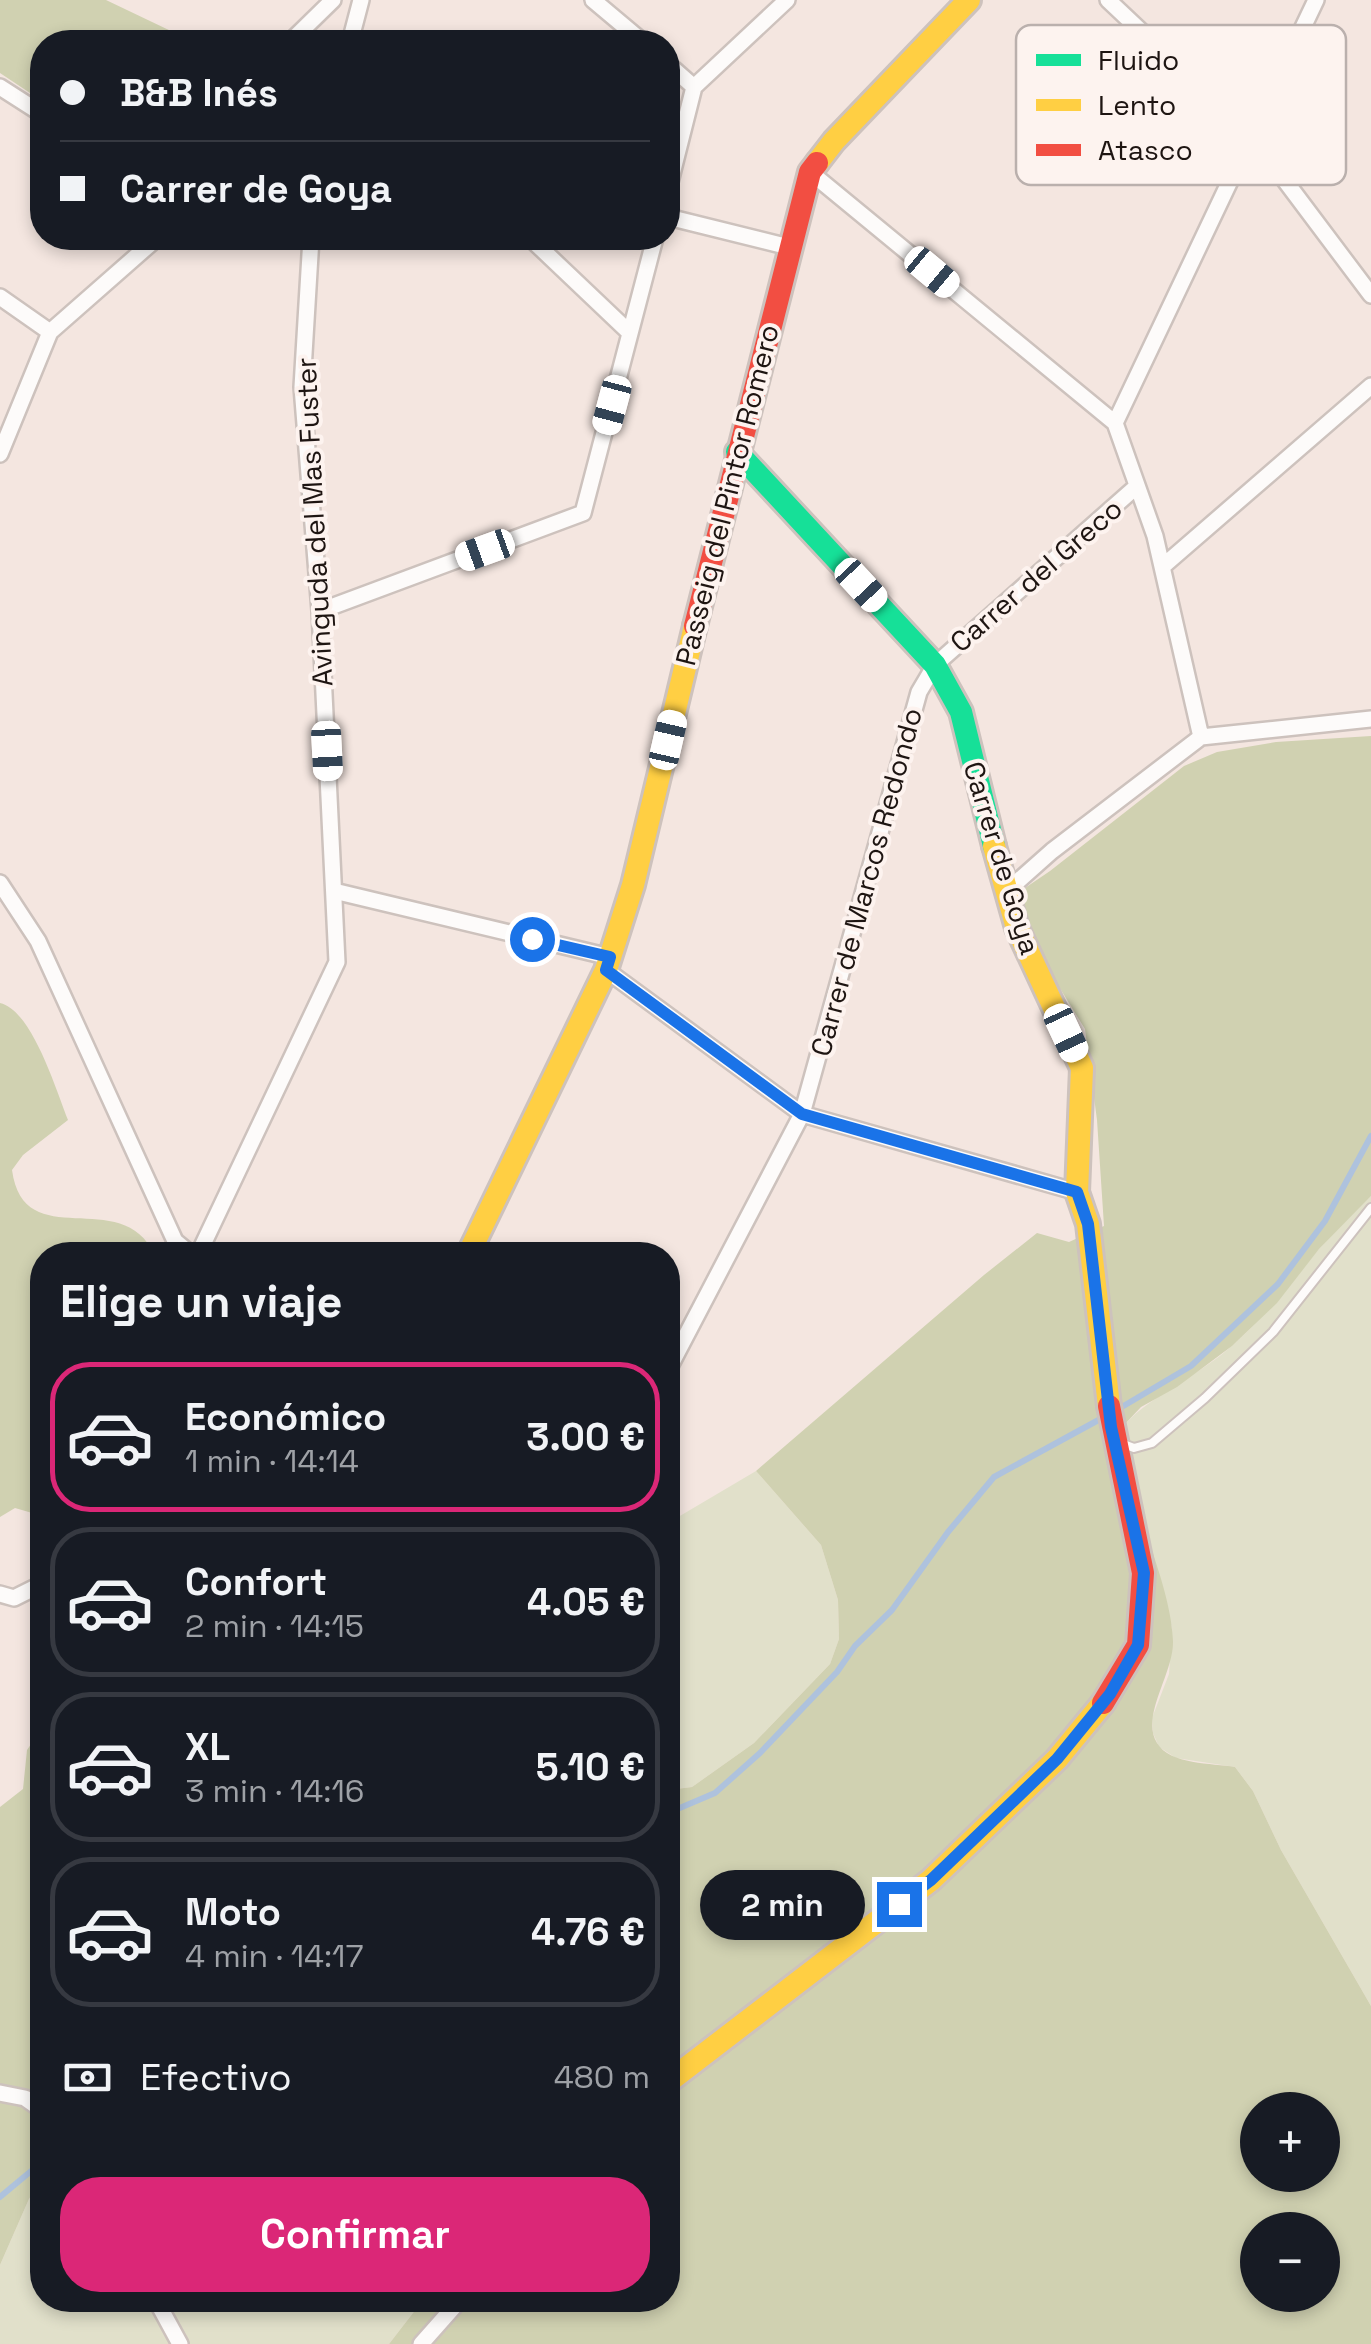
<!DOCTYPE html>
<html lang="es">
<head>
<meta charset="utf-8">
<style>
	:root { --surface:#171b24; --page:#242831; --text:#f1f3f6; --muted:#9ea1a6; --line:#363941; --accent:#db2777 }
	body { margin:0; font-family:"Space Grotesk",sans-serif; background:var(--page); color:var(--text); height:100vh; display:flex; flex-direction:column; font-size:38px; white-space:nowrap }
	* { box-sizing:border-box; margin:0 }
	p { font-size:32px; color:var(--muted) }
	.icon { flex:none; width:55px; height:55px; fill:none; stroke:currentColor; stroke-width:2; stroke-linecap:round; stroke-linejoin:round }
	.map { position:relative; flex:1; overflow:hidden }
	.sheet { position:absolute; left:30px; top:1242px; width:650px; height:1070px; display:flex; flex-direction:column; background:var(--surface); border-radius:40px; box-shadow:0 5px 15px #0003 }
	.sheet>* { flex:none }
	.guide { position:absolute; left:30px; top:30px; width:650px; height:220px; border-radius:40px; box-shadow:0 5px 15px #0003; display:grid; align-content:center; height:220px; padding:0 30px; background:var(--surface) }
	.tools { position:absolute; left:1240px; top:2092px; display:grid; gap:20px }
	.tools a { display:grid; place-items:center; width:100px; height:100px; border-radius:50%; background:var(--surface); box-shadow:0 5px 15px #0003; font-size:50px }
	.end { position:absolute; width:45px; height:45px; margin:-22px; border:12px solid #1a73e8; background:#fff; box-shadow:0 0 0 5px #fff }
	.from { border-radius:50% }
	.bubble { position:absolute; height:70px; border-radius:35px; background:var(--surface); box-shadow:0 5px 15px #0003; font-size:32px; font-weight:800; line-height:70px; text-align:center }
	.car { position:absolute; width:30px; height:60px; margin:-30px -15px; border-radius:12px; box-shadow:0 0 8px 2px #0007; background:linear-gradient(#fff 24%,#345 0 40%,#fff 0 76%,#345 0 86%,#fff 0) }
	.guide b { display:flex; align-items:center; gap:35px; height:95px; font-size:38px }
	.guide b+b { border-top:2px solid var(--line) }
	.guide i { width:25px; height:25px; background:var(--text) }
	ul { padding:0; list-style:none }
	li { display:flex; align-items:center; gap:30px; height:150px; margin:0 20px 15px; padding:0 10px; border:5px solid var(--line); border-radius:40px }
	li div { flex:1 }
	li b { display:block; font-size:38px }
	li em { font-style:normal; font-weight:800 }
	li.on { border-color:var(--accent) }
	li>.icon { width:90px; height:90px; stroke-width:1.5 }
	h2 { padding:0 30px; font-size:45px; line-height:120px }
	.pay { display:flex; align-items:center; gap:25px; height:110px; padding:0 30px; font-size:38px }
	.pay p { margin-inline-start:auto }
	.cta { display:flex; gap:20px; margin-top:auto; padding:20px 30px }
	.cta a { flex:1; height:115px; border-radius:40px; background:var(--accent); color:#fff; font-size:40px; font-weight:800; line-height:115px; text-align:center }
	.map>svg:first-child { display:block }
	.green { fill:#e1e0ca }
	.forest { fill:#d0d1b1; fill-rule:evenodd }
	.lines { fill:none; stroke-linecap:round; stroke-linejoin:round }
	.stream { stroke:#aec2dd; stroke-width:6 }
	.lane-casing { stroke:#cdc2bd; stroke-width:12 }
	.street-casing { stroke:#cdc2bd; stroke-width:20 }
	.fast-casing { stroke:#cdc2bd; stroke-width:28 }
	.slow-casing { stroke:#cdc2bd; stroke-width:28 }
	.jam-casing { stroke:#cdc2bd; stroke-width:28 }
	.lane { stroke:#fdfbfa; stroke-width:8 }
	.street { stroke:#fdfbfa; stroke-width:15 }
	.fast { stroke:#16e098; stroke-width:22 }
	.slow { stroke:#ffcf43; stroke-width:22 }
	.jam { stroke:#f24e42; stroke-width:22 }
	.route { stroke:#1a73e8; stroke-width:12 }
	.labels { text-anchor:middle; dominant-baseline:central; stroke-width:8; stroke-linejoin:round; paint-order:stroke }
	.street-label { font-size:28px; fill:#1e1512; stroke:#fdf3ef }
	.key { fill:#fdf3ef; stroke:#bab0ad; stroke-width:2.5 }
	.key-label { font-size:28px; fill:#1e1512 }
</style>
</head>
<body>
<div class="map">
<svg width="1371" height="2344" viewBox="0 0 1371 2344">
	<rect width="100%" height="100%" fill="#f4e6e0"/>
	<path class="green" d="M 1371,1196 L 1371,2006 L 1281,1850 L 1253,1791 L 1235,1767 L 1176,1758 L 1159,1747 L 1153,1733 L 1152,1718 L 1169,1674 L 1172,1628 L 1130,1477 L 1124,1425 C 1154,1393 1201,1375 1235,1343 C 1266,1315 1291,1283 1317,1251 C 1334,1232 1353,1214 1371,1196 Z
		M 756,1471 L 821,1545 L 838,1600 L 839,1639 L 830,1664 L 754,1743 L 692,1787 L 668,1790 L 668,1523 Z
		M 42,2181 L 42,2300 L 423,2300 L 389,2344 L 0,2344 L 0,2265 L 29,2199 Z"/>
	<path class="forest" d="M 0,0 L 106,0 L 194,42 L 42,42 L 42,101 L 0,73 Z
		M 1371,736 L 1371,1196 L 1319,1249 L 1277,1303 L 1232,1346 L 1177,1387 L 1141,1407 L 1124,1425 C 1126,1442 1126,1461 1130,1478 C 1141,1528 1171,1590 1173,1641 C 1174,1673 1140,1716 1157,1743 C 1170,1765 1212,1763 1235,1767 L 1253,1791 L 1281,1850 L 1371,2006 L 1371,2344 L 389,2344 L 423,2300 L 668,2300 L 668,1790 L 692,1787 L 754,1743 L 830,1664 L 839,1639 L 838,1600 L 821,1545 L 756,1471 L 984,1275 L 1037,1233 L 1069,1242 L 1104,1226 L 1097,1120 L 1085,1029 L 1027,935 L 1022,890 L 1050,871 L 1184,766 L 1217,752 L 1276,742 ZM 1258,2110 L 1322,2110 L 1322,2175 L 1258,2175 ZM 1258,2230 L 1322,2230 L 1322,2295 L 1258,2295 Z
		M 0,1003 C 32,1010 56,1090 68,1120 L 23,1155 L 12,1170 C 24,1257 121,1183 155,1255 L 42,1255 L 42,1513 L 39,1515 L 15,1508 L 0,1517 Z
		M 42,1728 L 42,2181 L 29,2199 L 0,2265 L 0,1807 L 23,1789 L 27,1750 Z"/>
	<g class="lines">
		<path class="stream" d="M 1115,1411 L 1191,1366 L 1278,1284 L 1325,1221 L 1371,1136
			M 668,1813 L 715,1793 L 760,1753 L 837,1672 L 855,1646 L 892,1610 L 948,1532 L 994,1477 L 1104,1417
			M 0,2197 L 42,2162"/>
		<defs>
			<path id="lane" d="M 1118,1442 L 1134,1448 L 1152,1443 L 1205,1398 L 1273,1332 L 1371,1208"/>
			<path id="street" d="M 593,0 L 643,42
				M 1108,0 L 1250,134 L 1371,295
				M 290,42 L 333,0
				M 350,42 L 361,0
				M 668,64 L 694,87
				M 0,87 L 42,114
				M 810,172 L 1115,423
				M 668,190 L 694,87 L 787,0
				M 668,217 L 789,247
				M 530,238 L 630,333
				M 0,297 L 50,332
				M 1115,423 L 1316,0
				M 1115,423 L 1155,536 L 1201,737
				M 0,454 L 50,332 L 157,238
				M 1162,567 L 1371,386
				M 320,611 L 583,513 L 655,238
				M 0,883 L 38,941 L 175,1241 L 192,1255
				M 1008,890 L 1052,851 L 1201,737 L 1371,719
				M 334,891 L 610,957
				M 606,970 L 802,1114 L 1077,1192
				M 198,1255 L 337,962 L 320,611 L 302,387 L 311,238
				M 668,1370 L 802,1114 L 919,692 L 935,665 L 1137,486
				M 0,1594 L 14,1598 L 42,1584
				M 0,2093 L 25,2098 L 42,2110
				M 156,2300 L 180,2344
				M 421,2344 L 460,2300"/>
			<path id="fast" d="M 737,452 L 935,665 L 961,712 L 994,846"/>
			<path id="slow" d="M 817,163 L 834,141 L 969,0
				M 994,846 L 1017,928 L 1082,1068 L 1077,1192 L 1088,1224 L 1109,1406
				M 468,1255 L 606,970 L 633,885 L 695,626
				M 668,2082 L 931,1880 L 1057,1759 L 1103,1703"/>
			<path id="jam" d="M 695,626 L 810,172 L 817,163
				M 1103,1703 L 1138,1645 L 1143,1573 L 1109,1406"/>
		</defs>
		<use href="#lane" class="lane-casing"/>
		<use href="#street" class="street-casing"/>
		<use href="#fast" class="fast-casing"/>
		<use href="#slow" class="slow-casing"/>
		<use href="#jam" class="jam-casing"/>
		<use href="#lane" class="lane"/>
		<use href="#street" class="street"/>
		<use href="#fast" class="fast"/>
		<use href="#slow" class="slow"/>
		<use href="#jam" class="jam"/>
	</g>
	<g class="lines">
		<path class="route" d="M 532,939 L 610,957 L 606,970 L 802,1114 L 1077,1192 L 1088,1224 L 1111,1427 L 1144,1573 L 1138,1645 L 1110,1694 L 1057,1759 L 931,1880 L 899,1904"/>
	</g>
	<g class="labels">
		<g class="street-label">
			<text transform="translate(727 495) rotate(-76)">Passeig del Pintor Romero</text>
			<text transform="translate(314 522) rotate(-93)">Avinguda del Mas Fuster</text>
			<text transform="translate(1036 575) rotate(-41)">Carrer del Greco</text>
			<text transform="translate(1002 858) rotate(73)">Carrer de Goya</text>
			<text transform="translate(866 882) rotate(-75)">Carrer de Marcos Redondo</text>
		</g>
	</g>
	<rect x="1016" y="25" width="330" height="160" rx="15" class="key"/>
	<rect x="1036" y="54" width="45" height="12" fill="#16e098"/>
	<rect x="1036" y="99" width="45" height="12" fill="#ffcf43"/>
	<rect x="1036" y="144" width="45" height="12" fill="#f24e42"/>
	<g class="key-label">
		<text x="1098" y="70">Fluido</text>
		<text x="1098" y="115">Lento</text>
		<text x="1098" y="160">Atasco</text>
	</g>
</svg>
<div class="tools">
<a>+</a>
<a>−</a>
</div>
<i class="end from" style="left:532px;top:939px"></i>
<i class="end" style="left:899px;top:1904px"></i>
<div class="bubble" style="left:700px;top:1870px;width:165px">2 min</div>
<i class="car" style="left:932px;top:272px;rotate:130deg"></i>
<i class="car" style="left:612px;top:405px;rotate:195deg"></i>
<i class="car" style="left:485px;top:550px;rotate:250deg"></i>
<i class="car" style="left:861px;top:585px;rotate:137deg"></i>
<i class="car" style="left:668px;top:740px;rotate:13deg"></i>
<i class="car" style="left:327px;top:751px;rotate:177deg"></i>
<i class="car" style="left:1066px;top:1033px;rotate:155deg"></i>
<div class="guide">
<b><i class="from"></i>B&amp;B Inés</b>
<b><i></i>Carrer de Goya</b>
</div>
<section class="sheet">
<h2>Elige un viaje</h2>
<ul>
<li class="on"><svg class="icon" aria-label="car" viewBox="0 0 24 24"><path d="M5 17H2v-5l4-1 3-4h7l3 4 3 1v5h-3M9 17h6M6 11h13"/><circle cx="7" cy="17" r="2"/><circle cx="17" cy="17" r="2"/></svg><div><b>Económico</b><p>1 min · 14:14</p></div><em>3.00 €</em></li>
<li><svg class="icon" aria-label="car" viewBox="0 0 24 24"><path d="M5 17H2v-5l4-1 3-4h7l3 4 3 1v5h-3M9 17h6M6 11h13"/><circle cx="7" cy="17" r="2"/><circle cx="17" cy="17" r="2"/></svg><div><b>Confort</b><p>2 min · 14:15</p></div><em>4.05 €</em></li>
<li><svg class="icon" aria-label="car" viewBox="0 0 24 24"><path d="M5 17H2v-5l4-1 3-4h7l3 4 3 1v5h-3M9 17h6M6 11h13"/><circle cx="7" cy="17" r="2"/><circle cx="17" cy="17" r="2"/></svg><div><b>XL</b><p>3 min · 14:16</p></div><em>5.10 €</em></li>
<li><svg class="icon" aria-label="car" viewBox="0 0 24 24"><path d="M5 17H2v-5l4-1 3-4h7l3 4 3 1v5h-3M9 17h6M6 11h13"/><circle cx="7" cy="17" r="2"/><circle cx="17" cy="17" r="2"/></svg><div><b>Moto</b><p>4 min · 14:17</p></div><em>4.76 €</em></li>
</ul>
<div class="pay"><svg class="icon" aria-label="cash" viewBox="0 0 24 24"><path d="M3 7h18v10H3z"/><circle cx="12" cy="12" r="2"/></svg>Efectivo<p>480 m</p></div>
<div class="cta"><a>Confirmar</a></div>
</section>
</div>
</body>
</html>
